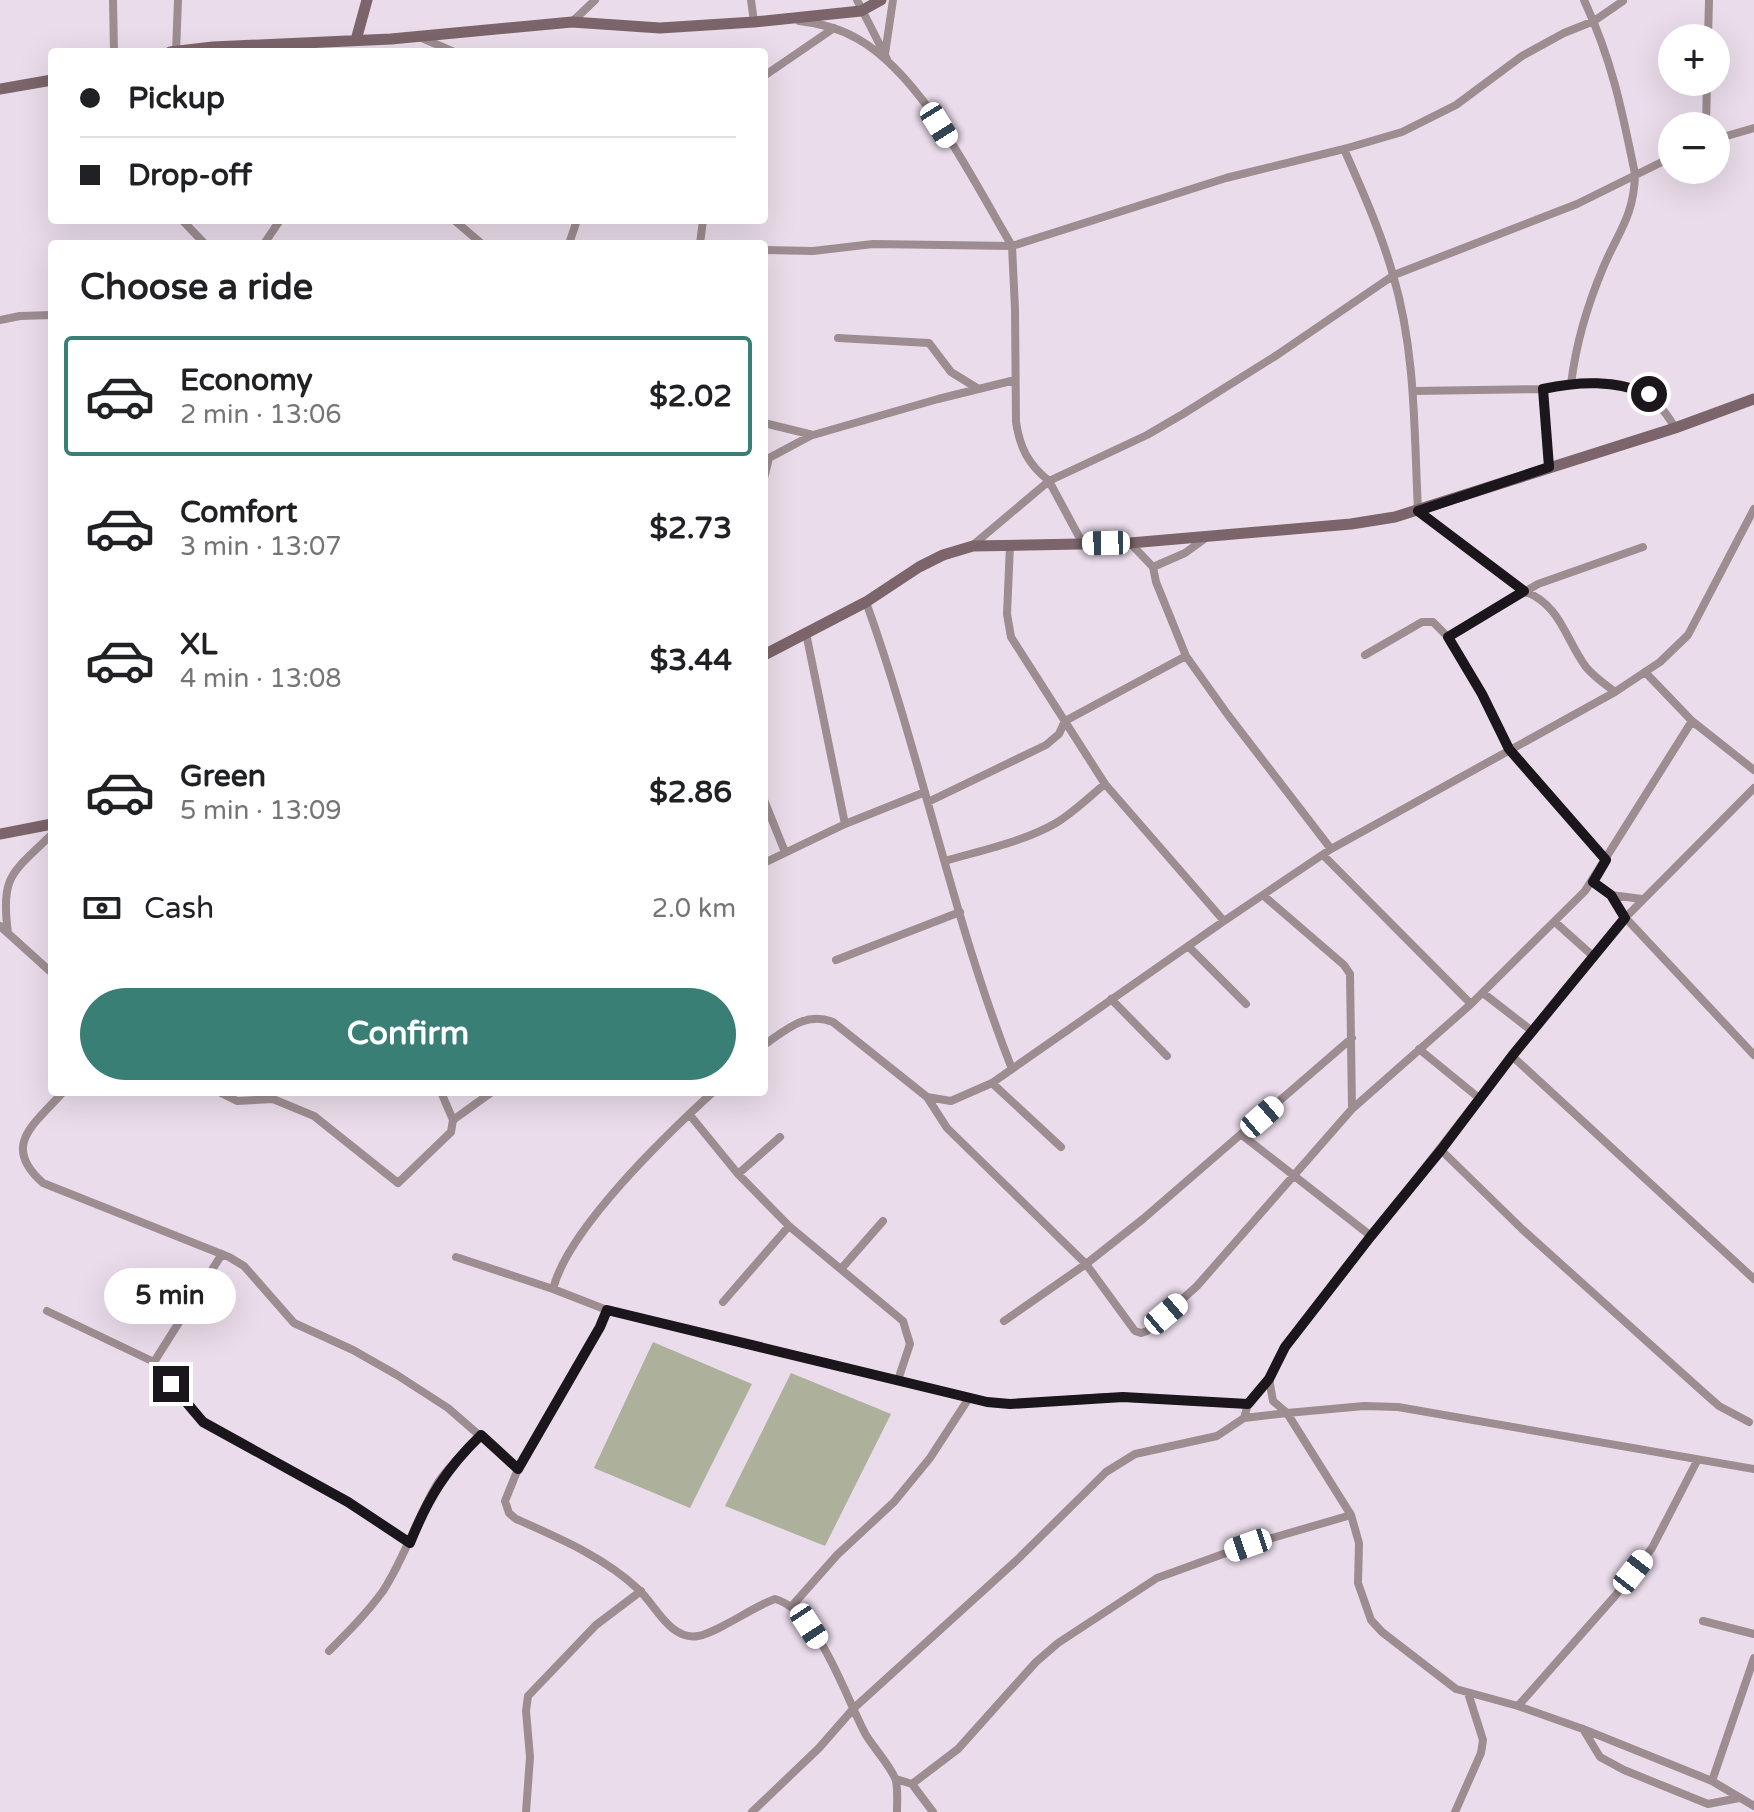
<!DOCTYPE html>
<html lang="en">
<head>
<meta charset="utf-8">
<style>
	:root { --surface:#fff; --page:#f6f6f6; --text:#202124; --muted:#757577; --line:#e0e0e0; --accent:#397f75 }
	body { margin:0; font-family:"Varela Round",sans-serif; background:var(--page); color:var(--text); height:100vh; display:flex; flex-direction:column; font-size:30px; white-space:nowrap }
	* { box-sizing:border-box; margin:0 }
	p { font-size:26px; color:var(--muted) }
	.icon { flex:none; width:44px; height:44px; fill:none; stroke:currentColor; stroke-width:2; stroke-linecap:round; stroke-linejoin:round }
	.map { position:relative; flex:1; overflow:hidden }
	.side { position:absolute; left:48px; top:240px; width:720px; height:856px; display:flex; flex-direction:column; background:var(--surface); border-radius:8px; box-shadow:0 8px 32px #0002 }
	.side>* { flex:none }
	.top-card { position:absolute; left:48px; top:48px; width:720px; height:176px; border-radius:8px; box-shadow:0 8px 32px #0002; display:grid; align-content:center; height:176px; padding:0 32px; background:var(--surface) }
	.tools { position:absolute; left:1658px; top:24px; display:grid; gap:16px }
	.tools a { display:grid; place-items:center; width:72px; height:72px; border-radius:50%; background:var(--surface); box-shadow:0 8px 32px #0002; font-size:40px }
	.end { position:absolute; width:36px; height:36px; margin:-18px; border:10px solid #1b161b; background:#fff; box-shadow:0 0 0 4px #fff }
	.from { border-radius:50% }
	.bubble { position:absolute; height:56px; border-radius:28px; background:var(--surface); box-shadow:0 8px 32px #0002; font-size:26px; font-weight:700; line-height:56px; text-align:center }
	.car { position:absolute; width:24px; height:48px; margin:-24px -12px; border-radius:10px; box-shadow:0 0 6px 2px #0007; background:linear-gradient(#fff 24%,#345 0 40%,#fff 0 76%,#345 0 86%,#fff 0) }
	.top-card b { display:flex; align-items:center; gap:28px; height:76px; font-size:30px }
	.top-card b+b { border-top:2px solid var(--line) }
	.top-card i { width:20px; height:20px; background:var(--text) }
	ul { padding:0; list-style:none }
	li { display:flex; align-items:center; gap:24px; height:120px; margin:0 16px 12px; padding:0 16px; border:4px solid transparent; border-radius:8px }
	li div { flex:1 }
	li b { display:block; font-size:30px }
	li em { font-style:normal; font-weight:700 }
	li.selected { border-color:var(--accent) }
	li>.icon { width:72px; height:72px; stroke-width:1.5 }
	h2 { padding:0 32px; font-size:36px; line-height:96px }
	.pay { display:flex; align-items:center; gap:20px; height:88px; padding:0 32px; font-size:30px }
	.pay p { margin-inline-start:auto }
	.cta { display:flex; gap:16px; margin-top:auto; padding:16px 32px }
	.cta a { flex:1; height:92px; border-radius:48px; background:var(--accent); color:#fff; font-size:32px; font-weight:700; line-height:92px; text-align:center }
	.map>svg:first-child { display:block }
	.pitch { fill:#adb19b }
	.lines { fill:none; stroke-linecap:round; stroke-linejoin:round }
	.street { stroke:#9d8d91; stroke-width:8 }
	.secondary { stroke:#7b646a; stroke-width:11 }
	.route { stroke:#1b161b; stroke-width:10 }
</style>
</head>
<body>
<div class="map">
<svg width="1754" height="1812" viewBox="0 0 1754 1812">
	<rect width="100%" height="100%" fill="#eadcea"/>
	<path class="pitch" d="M 653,1342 L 752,1384 L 690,1508 L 594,1468 Z
		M 791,1373 L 891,1414 L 825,1546 L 725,1506 Z"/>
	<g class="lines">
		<path class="street" d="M 113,0 L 114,52
			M 751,0 L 754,22
			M 857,0 L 887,59
			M 1584,0 C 1612,60 1622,110 1635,174 C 1634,217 1618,232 1603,268 C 1587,306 1576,343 1571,384 C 1618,379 1651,384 1675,428
			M 799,21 C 819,23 839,28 858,39 C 924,77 973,181 1012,246
			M 572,22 L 595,0
			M 422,38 L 454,52
			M 1708,38 L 1709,0
			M 176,52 L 178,0
			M 885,54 L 893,0
			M 764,76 L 834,28
			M 1706,126 L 1707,82
			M 1716,139 L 1754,128
			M 1344,149 C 1362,190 1381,232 1393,275 C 1416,352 1414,432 1418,511 L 1524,591 C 1561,605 1565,639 1586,667 C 1594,677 1605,684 1615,692
			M 182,220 L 205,244
			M 454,220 L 482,244
			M 264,244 L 280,220
			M 569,244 L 577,220
			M 700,244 L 703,220
			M 764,250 L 813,251 L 873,244 L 1012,246
			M 0,320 L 20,316 L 52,315
			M 838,338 L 929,343 L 951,372 L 977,388
			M 1543,389 L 1549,467
			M 1414,391 L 1543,389 L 1571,384
			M 764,423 L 813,435 L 938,399 L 1015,380
			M 764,478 L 769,458 L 812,435
			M 1130,543 L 1153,567 L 1156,582 L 1186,656 L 1228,715 L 1331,849
			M 1083,544 L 1049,481 L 1147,435 L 1183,414 L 1277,355 L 1394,275 L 1577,204 L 1672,157
			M 973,545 L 1049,481 C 1028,464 1020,448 1016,422 L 1015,309 L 1012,246 L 1226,178 L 1344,149 L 1402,132 L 1456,105 L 1522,56 L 1564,33 L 1594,21 L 1623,1
			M 1010,545 L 1007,614 L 1011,637 L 1105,784 L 1224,921
			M 1153,567 L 1185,553 L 1207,537
			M 866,602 C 921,755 952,917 1012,1069
			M 806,633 L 845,824
			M 1365,655 L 1422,622 L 1433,622 L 1448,637
			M 1645,672 L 1692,721 L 1754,770
			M 764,800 L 785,852
			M 928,802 L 1046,745 L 1059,734 L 1065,721 L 1186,656
			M 1323,855 L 1471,1004
			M 1606,860 L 1509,749 L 1482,694 L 1448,637 L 1538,584 L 1643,547
			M 945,861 C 982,850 1023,842 1056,823 C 1074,812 1089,797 1105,784
			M 764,863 L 845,824 L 925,792
			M 1593,882 L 1611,895 L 1621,913 L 1754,1055
			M 1611,895 L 1642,899
			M 1264,896 L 1344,965 L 1350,974 L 1352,1109
			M 1555,922 L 1594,957
			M 0,926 L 52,973
			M 8,933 C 0,874 13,873 52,834
			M 1188,946 L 1246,1004
			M 836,960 L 960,912
			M 1483,993 L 1532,1031
			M 1111,999 L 1167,1056
			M 764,1045 C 786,1030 805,1011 833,1022 L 927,1097 L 951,1101 L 992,1083 L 1224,921 L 1331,849 L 1615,692 L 1660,662 L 1688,635 L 1754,509
			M 1419,1049 L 1479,1098
			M 1512,1056 L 1754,1279
			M 992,1083 L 1061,1147
			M 63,1092 C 35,1124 0,1145 43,1183 L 229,1257 L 244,1266 L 294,1323 L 353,1350 L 397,1375 L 448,1408 L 518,1469
			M 219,1092 L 237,1101 L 273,1099 L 314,1116 L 398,1183 L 451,1132 L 453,1120 L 441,1092
			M 713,1092 C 666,1135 568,1229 553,1289 L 607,1310 L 600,1327 L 518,1469 L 505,1501 L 509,1513 L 516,1519 C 559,1538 604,1557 638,1589 C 655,1604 670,1641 698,1636 C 719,1632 752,1607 775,1599 C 819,1611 846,1699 866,1735 C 873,1747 893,1769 896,1781 C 898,1791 897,1802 897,1812
			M 927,1097 L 947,1128 L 1086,1264 L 1135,1331 L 1141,1333 L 1147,1331 L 1197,1286 L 1352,1109 L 1471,1004 L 1585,891 L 1692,721
			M 689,1114 L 738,1174 L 789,1226 L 903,1321 L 910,1344 L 898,1380 L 987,1402 L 1010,1404 L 1107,1397 L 1248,1404
			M 453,1120 L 492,1092
			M 1242,1135 L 1371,1236
			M 1441,1150 L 1522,1229 L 1702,1391 L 1719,1406 L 1749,1422
			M 738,1174 L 780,1137
			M 456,1257 L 553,1289
			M 841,1269 L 883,1221
			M 723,1302 L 789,1226
			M 607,1310 L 898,1380
			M 47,1311 L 154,1362 L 222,1254
			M 1004,1321 L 1086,1264 L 1143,1219 L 1352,1038
			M 154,1362 L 194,1413 L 203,1422 L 348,1502 L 410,1543
			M 1269,1379 L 1273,1401 L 1287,1413 L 1364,1406 L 1398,1407 L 1754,1469
			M 1244,1418 L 1248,1404 L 1269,1379 L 1285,1347 L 1512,1056 L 1625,918 L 1754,788
			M 791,1607 L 837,1555 L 894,1502 L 930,1458 L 969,1398
			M 1703,1621 L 1754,1634
			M 329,1651 C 348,1632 367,1613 383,1591 C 406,1556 417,1516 439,1481 C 451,1464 466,1450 481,1435
			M 1518,1706 L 1615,1596 L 1652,1548 L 1697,1461
			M 1583,1729 L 1600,1757 L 1624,1770 L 1708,1804 L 1739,1798
			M 896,1779 L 912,1784 L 958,1749 L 1036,1662 L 1058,1643 L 1157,1578 L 1248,1545 L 1351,1515
			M 1712,1781 L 1754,1658
			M 912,1784 L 933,1812
			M 526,1812 L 530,1757 L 526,1711 L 528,1696 L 596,1625 L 641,1591
			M 752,1812 L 819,1748 L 854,1708 L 1018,1559 L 1106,1472 L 1135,1454 L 1217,1436 L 1244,1418 L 1287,1413 L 1351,1515 L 1359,1543 L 1358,1583 L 1371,1620 L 1382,1632 L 1456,1689 L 1518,1706 L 1583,1729 L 1712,1781 L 1754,1806
			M 1455,1812 L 1481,1753 L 1483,1740 L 1468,1693"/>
		<path class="secondary" d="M 356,40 L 367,0
			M 170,52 L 213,47 L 391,39 L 572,22 L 660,28 L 754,22 L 861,11 L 881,0
			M 0,89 L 52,80
			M 764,655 L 866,602 L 919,567 L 943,555 L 973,546 L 1130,543 L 1351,524 L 1395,517 L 1675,428 L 1754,399
			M 0,834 L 52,824"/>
	</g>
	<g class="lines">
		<path class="route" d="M 171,1384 L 203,1422 L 348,1502 L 410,1543 C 428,1498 446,1469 481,1435 L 518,1469 L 600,1327 L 607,1310 L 987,1402 L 1010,1404 L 1123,1397 L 1248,1404 L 1269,1379 L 1285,1347 L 1371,1236 L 1441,1150 L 1512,1056 L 1625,918 L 1611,895 L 1593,882 L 1606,860 L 1509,749 L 1482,694 L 1448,637 L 1524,591 L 1418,511 L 1549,467 L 1543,389 C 1580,381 1614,380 1649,394"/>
	</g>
</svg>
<div class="tools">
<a>+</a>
<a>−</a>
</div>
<i class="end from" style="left:1649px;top:394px"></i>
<i class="end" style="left:171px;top:1384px"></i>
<div class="bubble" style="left:104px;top:1268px;width:132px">5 min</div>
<i class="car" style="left:939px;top:125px;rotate:148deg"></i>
<i class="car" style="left:1106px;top:543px;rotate:269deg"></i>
<i class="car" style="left:1262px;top:1117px;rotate:49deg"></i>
<i class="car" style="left:1166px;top:1314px;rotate:50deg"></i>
<i class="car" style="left:1248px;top:1545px;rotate:251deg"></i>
<i class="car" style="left:1633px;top:1572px;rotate:38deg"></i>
<i class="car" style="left:809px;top:1626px;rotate:147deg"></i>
<div class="top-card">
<b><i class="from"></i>Pickup</b>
<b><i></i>Drop-off</b>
</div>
<section class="side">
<h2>Choose a ride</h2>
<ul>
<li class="selected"><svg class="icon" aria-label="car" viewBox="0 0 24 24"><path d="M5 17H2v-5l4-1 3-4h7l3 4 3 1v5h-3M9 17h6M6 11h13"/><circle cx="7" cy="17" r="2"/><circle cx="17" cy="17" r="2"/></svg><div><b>Economy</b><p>2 min · 13:06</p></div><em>$2.02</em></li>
<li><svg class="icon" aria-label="car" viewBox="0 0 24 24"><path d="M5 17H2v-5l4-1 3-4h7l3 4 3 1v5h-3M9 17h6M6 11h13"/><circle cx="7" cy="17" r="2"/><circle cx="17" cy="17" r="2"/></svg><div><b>Comfort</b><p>3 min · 13:07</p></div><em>$2.73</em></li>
<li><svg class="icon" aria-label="car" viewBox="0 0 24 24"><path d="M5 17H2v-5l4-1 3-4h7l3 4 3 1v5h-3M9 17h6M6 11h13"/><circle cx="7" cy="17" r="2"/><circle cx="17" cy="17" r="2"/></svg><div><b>XL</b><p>4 min · 13:08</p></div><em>$3.44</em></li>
<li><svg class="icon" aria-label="car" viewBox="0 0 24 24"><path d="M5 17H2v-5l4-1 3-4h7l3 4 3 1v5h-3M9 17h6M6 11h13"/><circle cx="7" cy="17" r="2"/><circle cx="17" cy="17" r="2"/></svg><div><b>Green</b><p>5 min · 13:09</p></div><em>$2.86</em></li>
</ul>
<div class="pay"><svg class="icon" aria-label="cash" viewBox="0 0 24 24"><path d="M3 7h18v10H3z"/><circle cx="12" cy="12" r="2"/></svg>Cash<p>2.0 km</p></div>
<div class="cta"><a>Confirm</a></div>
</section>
</div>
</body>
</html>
